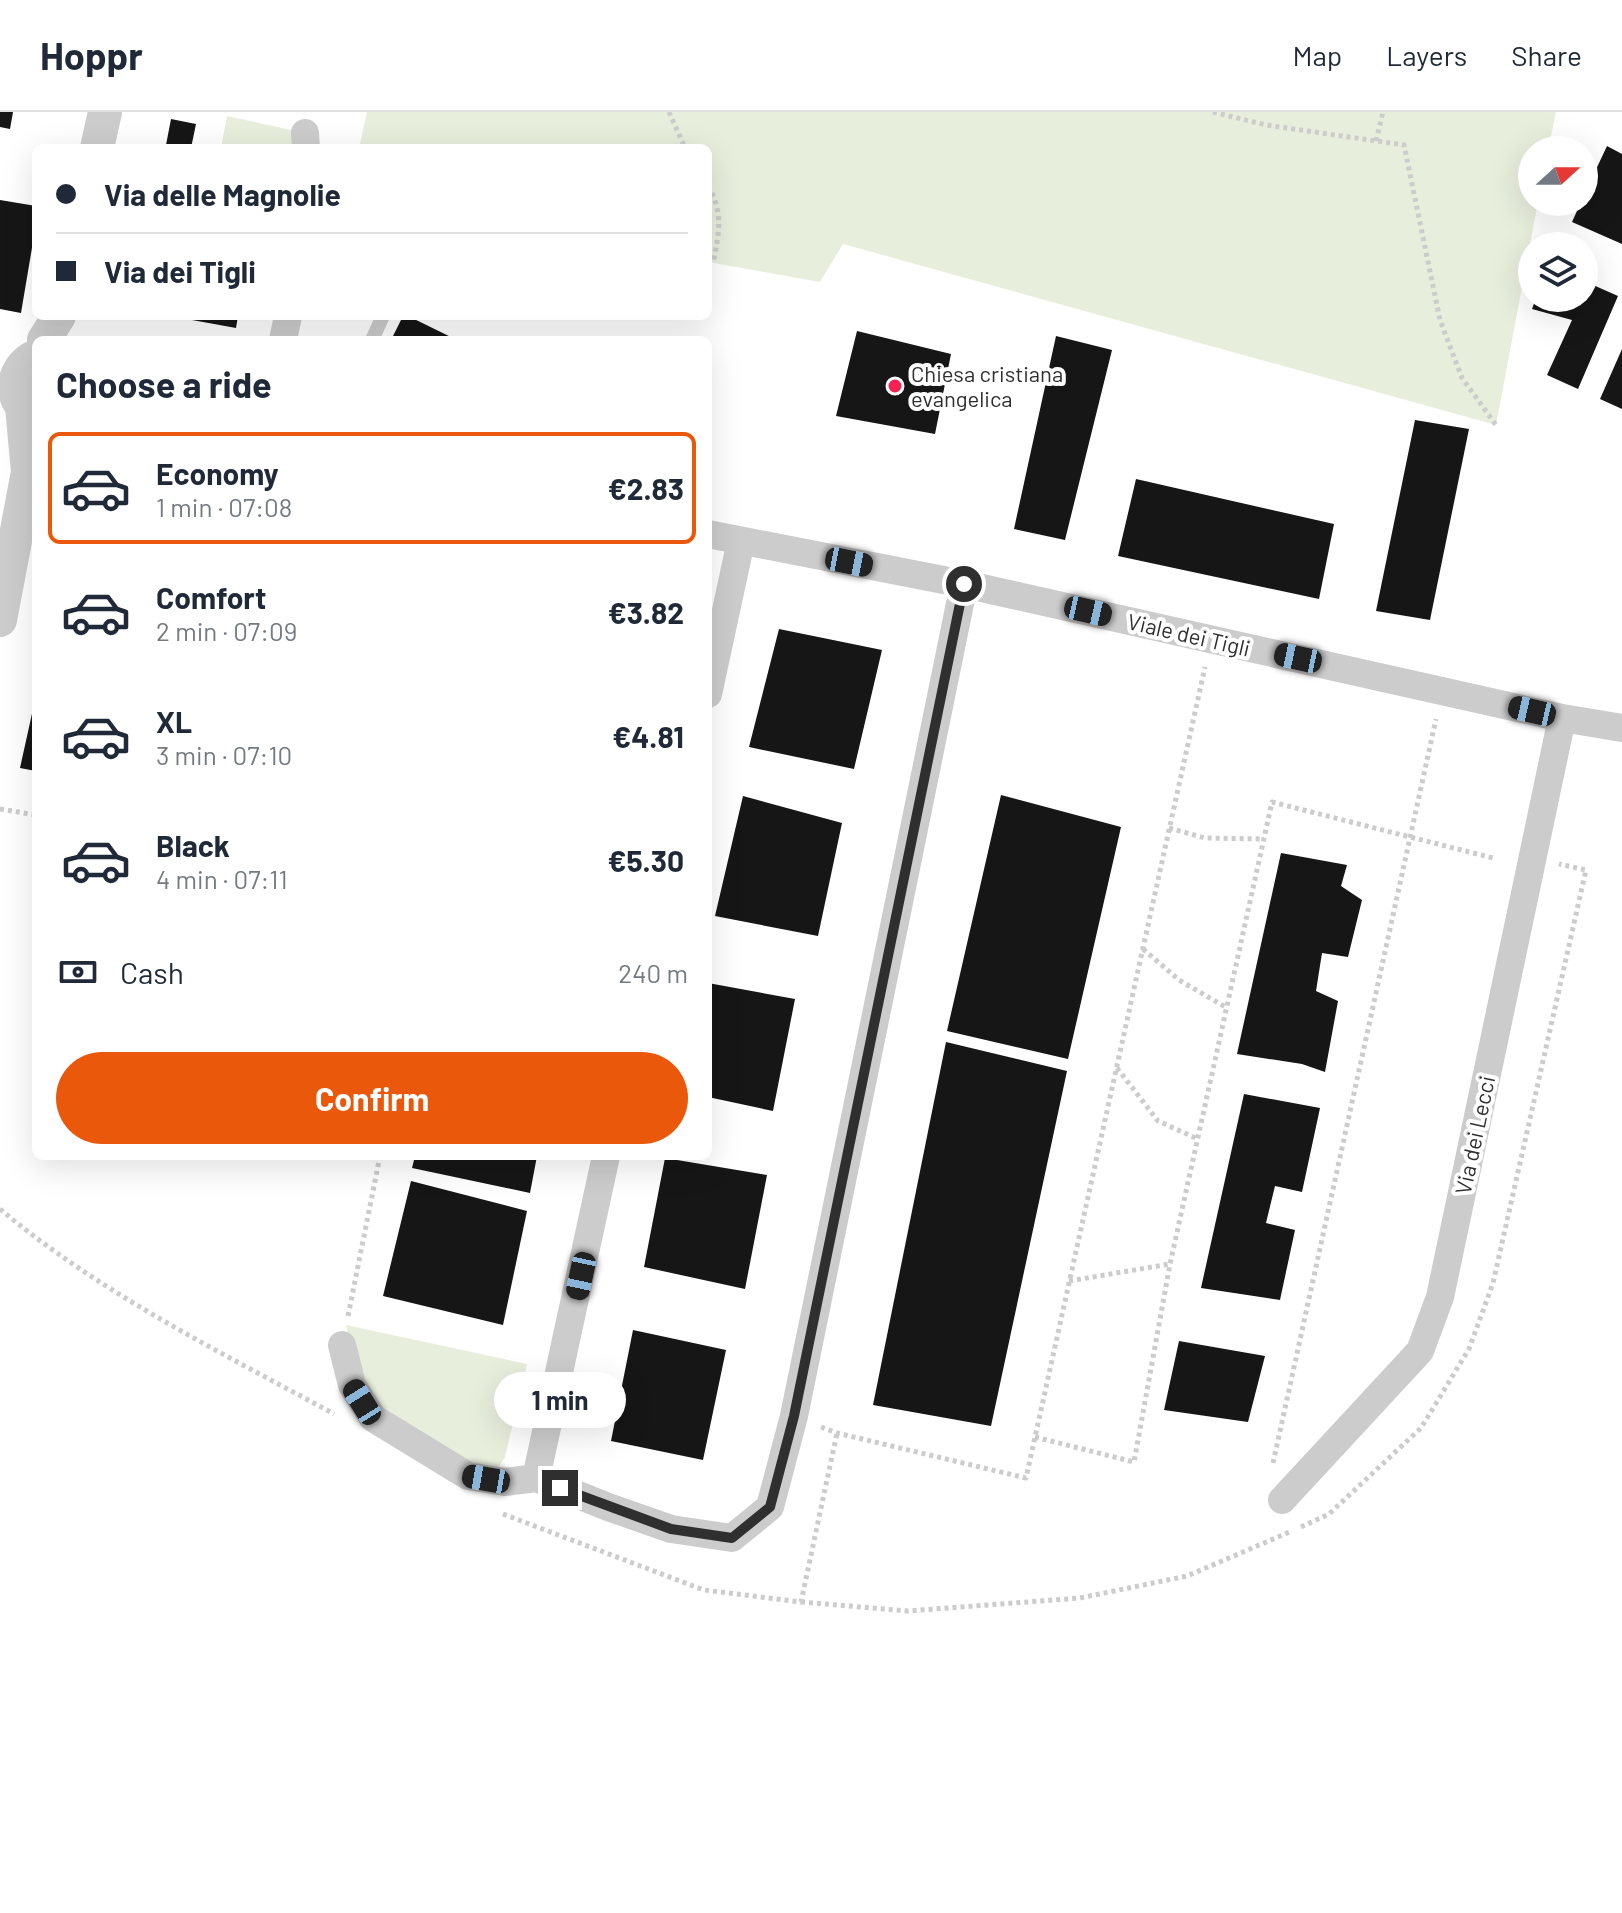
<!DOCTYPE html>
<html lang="en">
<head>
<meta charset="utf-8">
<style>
	:root { --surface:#fff; --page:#f2f2f3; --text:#1f2937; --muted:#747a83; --line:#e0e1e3; --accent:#ea580c }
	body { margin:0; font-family:Barlow,sans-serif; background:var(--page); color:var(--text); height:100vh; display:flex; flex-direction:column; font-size:30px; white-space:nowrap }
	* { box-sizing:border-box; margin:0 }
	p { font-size:26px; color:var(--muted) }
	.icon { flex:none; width:44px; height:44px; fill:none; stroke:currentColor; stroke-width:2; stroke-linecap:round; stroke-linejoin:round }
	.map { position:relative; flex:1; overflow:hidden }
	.side { position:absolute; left:32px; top:224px; width:680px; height:824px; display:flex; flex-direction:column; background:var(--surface); border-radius:12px; box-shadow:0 8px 32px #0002 }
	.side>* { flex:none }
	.top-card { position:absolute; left:32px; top:32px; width:680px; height:176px; border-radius:12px; box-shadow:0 8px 32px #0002; display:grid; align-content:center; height:176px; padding:0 24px; background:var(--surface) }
	.needle { width:52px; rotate:69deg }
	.tools { position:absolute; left:1518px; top:24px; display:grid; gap:16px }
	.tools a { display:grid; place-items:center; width:80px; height:80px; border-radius:50%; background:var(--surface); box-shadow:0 8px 32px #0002; font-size:40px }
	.end { position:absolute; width:36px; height:36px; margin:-18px; border:10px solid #2f2f2f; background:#fff; box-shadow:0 0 0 4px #fff }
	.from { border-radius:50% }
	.bubble { position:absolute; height:56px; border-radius:28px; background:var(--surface); box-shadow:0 8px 32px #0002; font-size:26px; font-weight:700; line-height:56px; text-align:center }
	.car { position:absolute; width:24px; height:48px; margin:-24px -12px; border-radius:10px; box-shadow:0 0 6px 2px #0007; background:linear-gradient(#222 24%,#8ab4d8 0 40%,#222 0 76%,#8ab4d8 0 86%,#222 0) }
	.top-card b { display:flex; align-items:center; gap:28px; height:76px; font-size:30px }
	.top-card b+b { border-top:2px solid var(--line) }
	.top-card i { width:20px; height:20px; background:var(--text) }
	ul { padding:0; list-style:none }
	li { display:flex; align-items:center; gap:24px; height:112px; margin:0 16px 12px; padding:0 8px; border:4px solid transparent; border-radius:12px }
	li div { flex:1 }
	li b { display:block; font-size:30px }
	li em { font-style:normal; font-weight:700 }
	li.selected { border-color:var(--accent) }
	li>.icon { width:72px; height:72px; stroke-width:1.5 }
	h2 { padding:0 24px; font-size:36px; line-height:96px }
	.pay { display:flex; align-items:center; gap:20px; height:88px; padding:0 24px; font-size:30px }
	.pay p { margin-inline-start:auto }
	.button { display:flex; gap:16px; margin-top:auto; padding:16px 24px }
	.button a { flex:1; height:92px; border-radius:48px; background:var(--accent); color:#fff; font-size:32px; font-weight:700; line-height:92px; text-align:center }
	header { display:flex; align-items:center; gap:48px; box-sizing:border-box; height:112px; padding:0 40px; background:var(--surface); border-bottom:2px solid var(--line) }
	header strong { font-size:38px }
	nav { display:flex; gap:44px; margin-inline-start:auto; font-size:28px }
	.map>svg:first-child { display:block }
	.green { fill:#e8eedc }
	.building { fill:#161616 }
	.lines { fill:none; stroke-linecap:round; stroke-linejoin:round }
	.path { stroke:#ccc; stroke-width:5; stroke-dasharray:4 4; stroke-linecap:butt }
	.service { stroke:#ccc; stroke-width:14 }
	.minor { stroke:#ccc; stroke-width:28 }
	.tertiary { stroke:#ccc; stroke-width:34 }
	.route { stroke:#2f2f2f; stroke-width:10 }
	.poi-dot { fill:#f62155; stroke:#fff; stroke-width:3 }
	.labels { text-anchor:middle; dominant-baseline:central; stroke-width:8; stroke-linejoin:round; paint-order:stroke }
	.poi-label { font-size:22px; fill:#2f2f2f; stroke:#fff; text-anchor:start }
	.street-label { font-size:22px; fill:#2f2f2f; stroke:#fff }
</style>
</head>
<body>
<header>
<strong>Hoppr</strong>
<nav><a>Map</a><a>Layers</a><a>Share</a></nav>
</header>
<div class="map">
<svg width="1622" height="1801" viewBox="0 0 1622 1801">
	<rect width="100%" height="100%" fill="#fff"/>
	<path class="green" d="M 367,0 L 1556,0 L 1548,38 L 1532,38 L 1532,90 L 1538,90 L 1496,313 L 843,132 L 820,170 L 708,150 L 708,36 L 371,36 L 360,32 Z
		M 227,4 L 305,21 L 306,36 L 221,36 Z
		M 346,1213 L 527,1252 L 505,1345 L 498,1356 L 460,1349 L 382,1296 L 360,1269 Z"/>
	<path class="building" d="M 0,0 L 13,0 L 10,17 L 0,15 Z
		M 171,7 L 196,12 L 191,36 L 166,33 Z
		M 1607,34 L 1622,42 L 1622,132 L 1572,110 L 1581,90 L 1584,90 L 1584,83 Z
		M 0,88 L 36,94 L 36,112 L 21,201 L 0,197 Z
		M 1584,169 L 1618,184 L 1578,277 L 1547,263 L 1572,208 L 1532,197 L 1536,186 L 1584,186 Z
		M 170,204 L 238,204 L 236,216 Z
		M 403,204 L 408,204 L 457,228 L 391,228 Z
		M 857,219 L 951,242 L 935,322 L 836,304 Z
		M 1056,224 L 1112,238 L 1065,428 L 1014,417 Z
		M 1622,237 L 1622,297 L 1600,287 Z
		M 1415,308 L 1469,317 L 1430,508 L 1376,499 Z
		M 1136,367 L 1334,412 L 1319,487 L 1118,444 Z
		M 779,517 L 882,538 L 854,657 L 749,635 Z
		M 35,588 L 36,588 L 36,659 L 20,656 Z
		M 1001,683 L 1121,715 L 1068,947 L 947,919 Z
		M 743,684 L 842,711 L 818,824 L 715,804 Z
		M 1281,741 L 1347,753 L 1341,774 L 1362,788 L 1348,845 L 1322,841 L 1316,879 L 1338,889 L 1325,960 L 1302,952 L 1237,942 Z
		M 708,871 L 795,887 L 773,999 L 708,985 Z
		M 946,930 L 1067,959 L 991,1314 L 873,1293 Z
		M 1244,982 L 1320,996 L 1302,1080 L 1275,1074 L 1266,1111 L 1295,1118 L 1280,1188 L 1201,1176 Z
		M 415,1044 L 537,1044 L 530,1081 L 412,1056 Z
		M 665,1046 L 767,1063 L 745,1177 L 644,1155 Z
		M 411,1069 L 527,1099 L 503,1213 L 383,1184 Z
		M 633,1218 L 726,1238 L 703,1348 L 611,1329 Z
		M 1179,1229 L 1265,1244 L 1248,1310 L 1164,1298 Z"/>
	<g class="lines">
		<path class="path" d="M 669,0 L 685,36
			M 1213,0 L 1266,13 L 1404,33 L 1440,208 L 1462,266 L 1496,313
			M 1376,29 L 1383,0
			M 708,74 C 724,101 719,122 713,151
			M 0,697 L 36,703
			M 1169,716 L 1205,726 L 1264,727
			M 1143,837 L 1179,868 L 1227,896
			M 1117,956 L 1158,1009 L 1198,1027
			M 0,1097 C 100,1181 220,1240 334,1302
			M 1069,1169 L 1170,1152
			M 348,1204 L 380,1044
			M 821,1315 L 837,1321 L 1026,1366 L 1205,555
			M 1035,1325 L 1134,1350 L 1170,1152 L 1272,690 L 1493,746
			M 1273,1351 L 1436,607
			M 503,1402 L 704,1478 L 801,1490 L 837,1321
			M 1301,1415 L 1329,1402 L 1421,1316 L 1469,1237 L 1493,1171 L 1586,758 L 1559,752
			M 801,1490 L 908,1499 L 1080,1486 L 1187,1464 L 1292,1419"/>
		<path class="service" d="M 372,228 L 383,204"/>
		<path class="minor" d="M 305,21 L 306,36
			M 283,228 L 288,204
			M 708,422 L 964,472 L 1562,606 L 1622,616
			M 708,582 L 741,429
			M 606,1044 L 536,1366 L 608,1395 L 671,1417 L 732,1426 L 770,1395 L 794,1304 L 964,472
			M 342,1233 L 352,1273 L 373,1306 L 468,1364 L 505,1370 L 536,1366
			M 1282,1388 L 1420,1239 L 1440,1185 L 1562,606"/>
		<path class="tertiary" d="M 97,36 L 105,0
			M 44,228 L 59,204
			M 36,244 C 9,256 7,293 36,304
			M 0,508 L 28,360 L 22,295"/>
	</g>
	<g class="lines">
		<path class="route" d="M 560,1376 L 671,1417 L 732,1426 L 770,1395 L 794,1304 L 964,472"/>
	</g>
	<circle class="poi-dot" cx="895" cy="274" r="8"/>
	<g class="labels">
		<g class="poi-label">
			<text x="911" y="261">Chiesa cristiana<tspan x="911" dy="25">evangelica</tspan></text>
		</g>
		<g class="street-label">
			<text transform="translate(1189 522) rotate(13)">Viale dei Tigli</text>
			<text transform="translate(1474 1023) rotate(-78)">Via dei Lecci</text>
		</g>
	</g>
</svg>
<div class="tools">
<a><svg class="needle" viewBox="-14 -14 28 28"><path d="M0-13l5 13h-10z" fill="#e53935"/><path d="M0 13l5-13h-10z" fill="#747a83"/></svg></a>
<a><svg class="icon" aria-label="layers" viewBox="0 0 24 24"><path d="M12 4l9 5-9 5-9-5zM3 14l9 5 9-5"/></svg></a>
</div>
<i class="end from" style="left:964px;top:472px"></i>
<i class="end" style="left:560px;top:1376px"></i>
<div class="bubble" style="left:494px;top:1260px;width:132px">1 min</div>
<i class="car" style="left:849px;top:450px;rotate:101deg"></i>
<i class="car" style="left:1088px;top:499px;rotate:103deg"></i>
<i class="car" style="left:1298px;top:546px;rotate:282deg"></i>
<i class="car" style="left:1532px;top:599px;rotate:283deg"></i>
<i class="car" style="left:581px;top:1164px;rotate:192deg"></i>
<i class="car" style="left:362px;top:1290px;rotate:328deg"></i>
<i class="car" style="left:486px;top:1367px;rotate:280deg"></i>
<div class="top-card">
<b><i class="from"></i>Via delle Magnolie</b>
<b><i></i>Via dei Tigli</b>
</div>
<section class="side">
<h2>Choose a ride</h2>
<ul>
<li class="selected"><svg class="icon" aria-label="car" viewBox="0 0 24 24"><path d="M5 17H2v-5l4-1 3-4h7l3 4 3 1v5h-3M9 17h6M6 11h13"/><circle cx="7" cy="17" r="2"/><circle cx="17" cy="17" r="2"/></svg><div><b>Economy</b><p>1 min · 07:08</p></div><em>€2.83</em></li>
<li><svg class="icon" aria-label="car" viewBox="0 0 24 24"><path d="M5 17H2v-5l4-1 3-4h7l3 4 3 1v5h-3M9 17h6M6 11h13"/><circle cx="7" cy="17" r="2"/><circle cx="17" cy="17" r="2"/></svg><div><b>Comfort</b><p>2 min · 07:09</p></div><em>€3.82</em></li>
<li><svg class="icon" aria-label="car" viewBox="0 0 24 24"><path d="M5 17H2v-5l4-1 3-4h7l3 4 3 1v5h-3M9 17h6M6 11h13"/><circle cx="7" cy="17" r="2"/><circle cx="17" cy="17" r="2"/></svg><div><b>XL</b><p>3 min · 07:10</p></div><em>€4.81</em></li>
<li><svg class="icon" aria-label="car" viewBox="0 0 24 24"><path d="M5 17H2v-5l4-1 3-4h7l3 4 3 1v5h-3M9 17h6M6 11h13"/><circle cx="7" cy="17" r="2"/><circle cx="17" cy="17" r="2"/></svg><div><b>Black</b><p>4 min · 07:11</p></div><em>€5.30</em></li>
</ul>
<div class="pay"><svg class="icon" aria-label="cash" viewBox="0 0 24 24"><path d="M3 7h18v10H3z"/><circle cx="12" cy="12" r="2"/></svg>Cash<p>240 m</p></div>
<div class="button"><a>Confirm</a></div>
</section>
</div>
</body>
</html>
